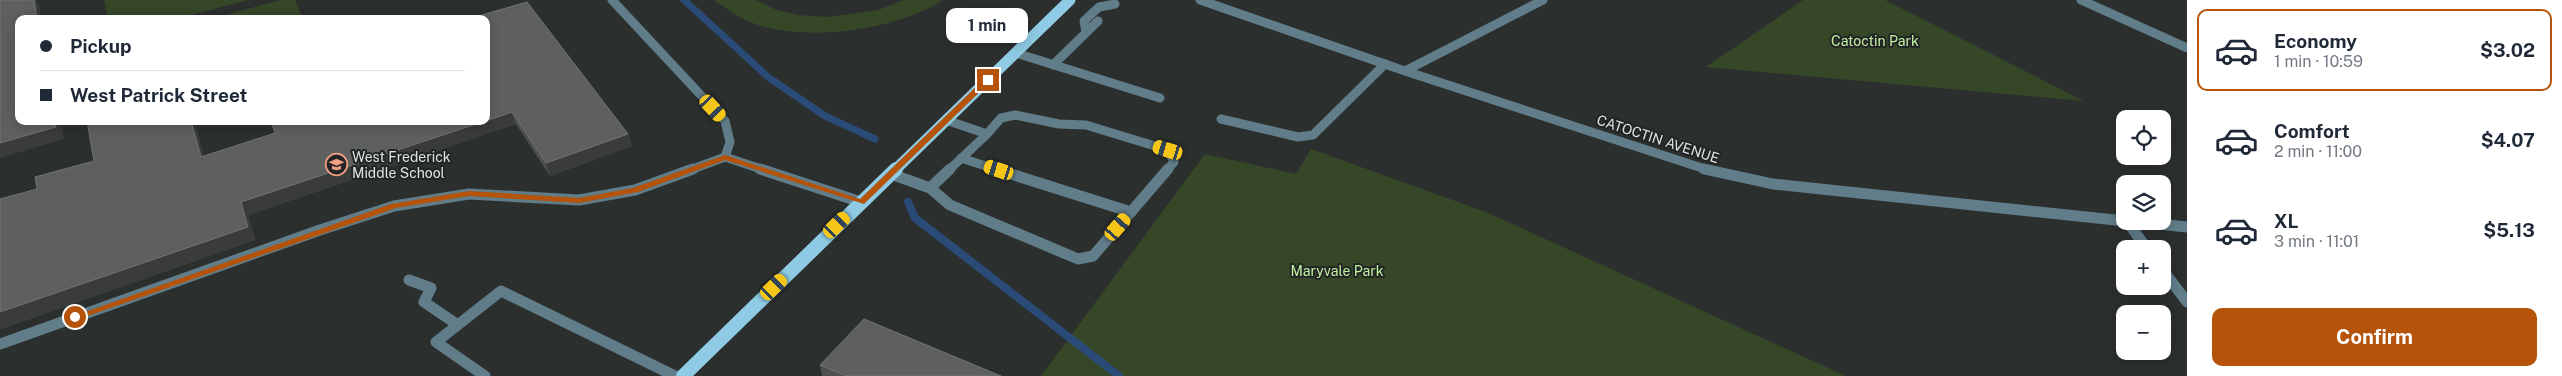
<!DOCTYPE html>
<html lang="en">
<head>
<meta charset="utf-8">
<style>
	:root { --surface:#fff; --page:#f2f2f3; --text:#1f2937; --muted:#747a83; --line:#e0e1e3; --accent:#b45309 }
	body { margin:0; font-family:"Public Sans",sans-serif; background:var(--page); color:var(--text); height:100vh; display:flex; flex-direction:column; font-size:19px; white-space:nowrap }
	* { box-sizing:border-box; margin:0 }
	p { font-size:16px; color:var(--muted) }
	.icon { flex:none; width:28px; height:28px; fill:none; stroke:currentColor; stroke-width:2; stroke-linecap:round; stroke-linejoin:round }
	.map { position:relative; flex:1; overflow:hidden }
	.details { display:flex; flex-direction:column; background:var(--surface); width:375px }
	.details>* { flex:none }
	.banner { position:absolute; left:15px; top:15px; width:475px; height:110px; border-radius:10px; box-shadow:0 2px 12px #0003; display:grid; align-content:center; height:110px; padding:0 25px; background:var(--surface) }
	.fabs { position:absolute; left:2116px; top:110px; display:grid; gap:10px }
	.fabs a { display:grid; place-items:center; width:55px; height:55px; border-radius:10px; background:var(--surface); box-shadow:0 2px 12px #0003; font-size:25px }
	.end { position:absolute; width:22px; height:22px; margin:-11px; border:6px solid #b45309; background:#fff; box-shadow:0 0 0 2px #fff }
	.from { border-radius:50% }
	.bubble { position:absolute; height:35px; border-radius:10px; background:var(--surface); box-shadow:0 2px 12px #0003; font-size:16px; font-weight:700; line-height:35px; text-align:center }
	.car { position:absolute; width:15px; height:30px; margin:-15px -8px; border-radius:6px; box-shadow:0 0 4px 1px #0007; background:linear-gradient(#f5c518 24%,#345 0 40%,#f5c518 0 76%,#345 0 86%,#f5c518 0) }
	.banner b { display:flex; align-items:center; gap:18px; height:48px; font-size:19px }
	.banner b+b { border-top:1px solid var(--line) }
	.banner i { width:12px; height:12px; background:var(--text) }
	ul { padding:9px 0 0; list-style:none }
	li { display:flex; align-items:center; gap:15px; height:82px; margin:0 10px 8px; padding:0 15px; border:2px solid transparent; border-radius:10px }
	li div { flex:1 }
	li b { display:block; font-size:19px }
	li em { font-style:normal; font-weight:700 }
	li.current { border-color:var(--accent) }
	li>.icon { width:45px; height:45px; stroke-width:1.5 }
	.primary-button { display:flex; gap:10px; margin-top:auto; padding:10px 25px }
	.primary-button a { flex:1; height:58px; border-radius:10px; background:var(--accent); color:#fff; font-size:20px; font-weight:700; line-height:58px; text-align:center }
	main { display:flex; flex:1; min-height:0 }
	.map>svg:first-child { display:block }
	.green { fill:#364728 }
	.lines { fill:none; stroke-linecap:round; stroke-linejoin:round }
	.stream-far1 { stroke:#2a4b77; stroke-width:7 }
	.stream { stroke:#2a4b77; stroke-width:8 }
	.service-far1 { stroke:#607d89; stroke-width:9 }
	.service { stroke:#607d89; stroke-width:11 }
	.minor-far1 { stroke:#607d89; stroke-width:9 }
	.minor { stroke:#607d89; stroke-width:11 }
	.tertiary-far1 { stroke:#607d89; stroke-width:9 }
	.tertiary { stroke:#607d89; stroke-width:11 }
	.primary-far1 { stroke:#8fcbe4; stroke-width:11 }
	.primary { stroke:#8fcbe4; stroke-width:14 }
	.wall { fill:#4d504e }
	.shaded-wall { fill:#393c3b }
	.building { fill:#5d605e; stroke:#727473 }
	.route { fill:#b45309 }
	.labels { text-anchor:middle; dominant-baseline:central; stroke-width:4; stroke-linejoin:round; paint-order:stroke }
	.park-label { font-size:14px; fill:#c2f0a1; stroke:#222525 }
	.street-label { font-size:14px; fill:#e1e3e3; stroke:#222525 }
	.poi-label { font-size:14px; fill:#e1e3e3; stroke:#222525; text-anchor:start }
</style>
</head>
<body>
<main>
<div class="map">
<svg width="2187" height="376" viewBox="0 0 2187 376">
	<rect width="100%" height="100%" fill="#2b2f2e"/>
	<path class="green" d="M 104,0 L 248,0 L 176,19 L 108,19 Z
		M 281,0 L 295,0 L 303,19 L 210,19 Z
		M 714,0 L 755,0 L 777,10 L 798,15 L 829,17 L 878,10 L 904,0 L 943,0 C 896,30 814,41 761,26 C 744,21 728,10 714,0 Z
		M 1803,0 L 1885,0 L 2084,101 L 1706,67 Z
		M 1311,149 L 1486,212 L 1846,376 L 1041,376 L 1205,154 L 1296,174 Z"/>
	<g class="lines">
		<path class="stream-far1" d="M 684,0 L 768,77 L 825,116 L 875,139"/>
		<path class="stream" d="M 908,202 L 915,218 L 1119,376"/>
		<path class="service-far1" d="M 612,0 L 725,121 L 730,142 L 725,157
			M 1086,32 L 1084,21 L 1099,7 L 1115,4
			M 1016,53 L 1160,98
			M 1053,65 L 1098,21
			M 1221,119 L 1298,137 L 1313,135 L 1385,64
			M 946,120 L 987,134 L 949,170
			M 987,134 L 1001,118 L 1015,115 L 1059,124 L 1086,125 L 1168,150 L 1174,162 L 1167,170
			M 961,158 L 998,170
			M 690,170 L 725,157 L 764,170"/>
		<path class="service" d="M 760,169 L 861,202
			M 995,169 L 1131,212
			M 891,174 L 930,188 L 950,169
			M 930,188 L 950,205 L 1078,259 L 1093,256 L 1168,169
			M 409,280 L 431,288 L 424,302 L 458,325
			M 0,344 L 320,230 L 394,206 L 469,194 L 579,200 L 635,190 L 693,169
			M 485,376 L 436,342 L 501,291 L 675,376"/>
		<path class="minor-far1" d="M 2081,0 L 2187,48
			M 1405,71 L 1543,0"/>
		<path class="minor" d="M 2127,221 L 2147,249
			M 2162,269 L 2187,302"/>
		<path class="tertiary-far1" d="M 1200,0 L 1405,71 L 1708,170"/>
		<path class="tertiary" d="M 1704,169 L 1773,184 L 2125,221
			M 2129,221 L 2187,227"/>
		<path class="primary-far1" d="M 895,170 L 1070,0"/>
		<path class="primary" d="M 683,376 L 896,169"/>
	</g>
	<path class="wall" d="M 486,19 L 628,134 L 632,146 L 550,176 L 516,124 L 248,215 L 255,240 L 1,329 L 37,189 L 94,161 L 87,121 L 194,121 L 204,156 L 486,121 Z
		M 820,365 L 1001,376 L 822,376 Z"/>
	<path class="shaded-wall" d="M 34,0 L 36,0 L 39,5 L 42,19 L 37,19 Z
		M 512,112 L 516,124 L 248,215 L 255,240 L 1,329 L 0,328 L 0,312 L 241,202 Z
		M 55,121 L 61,121 L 64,139 L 0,158 L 0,143 Z
		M 191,121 L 194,121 L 208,169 L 201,157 Z
		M 628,134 L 632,146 L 550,176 L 546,163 Z"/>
	<path class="building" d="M 0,0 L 34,0 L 37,19 L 19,19 L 19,121 L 55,121 L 56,127 L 0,143 Z
		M 527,2 L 628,134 L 546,163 L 512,112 L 486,121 L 486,19 L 468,19 Z
		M 87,121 L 191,121 L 201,157 L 275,133 L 271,121 L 485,121 L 241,202 L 248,227 L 0,312 L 0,199 L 37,189 L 35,177 L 94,161 Z
		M 864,319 L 1001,376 L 846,376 L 820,365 Z"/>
	<path class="route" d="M 985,78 L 992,80 L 864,204 L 725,160 L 638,192 L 579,203 L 469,196 L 396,208 L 79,319 L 72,319 L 71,317 L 391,204 L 469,191 L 579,198 L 633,188 L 725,155 L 860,199 Z"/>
	<defs>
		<symbol id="school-ring" viewBox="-11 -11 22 22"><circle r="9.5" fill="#222525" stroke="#f39f82" stroke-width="1.5"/><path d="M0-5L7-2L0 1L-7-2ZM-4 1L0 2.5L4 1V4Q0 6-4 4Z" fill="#f39f82"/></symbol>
	</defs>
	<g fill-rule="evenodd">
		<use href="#school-ring" x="324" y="152" width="25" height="25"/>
	</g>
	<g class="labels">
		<g class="park-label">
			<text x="1875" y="41">Catoctin Park</text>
			<text x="1337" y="271">Maryvale Park</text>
		</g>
		<g class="street-label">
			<text transform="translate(1658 139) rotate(18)">CATOCTIN AVENUE</text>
		</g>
		<g class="poi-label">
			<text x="352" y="157">West Frederick<tspan x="352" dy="16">Middle School</tspan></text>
		</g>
	</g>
</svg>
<div class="fabs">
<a><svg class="icon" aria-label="locate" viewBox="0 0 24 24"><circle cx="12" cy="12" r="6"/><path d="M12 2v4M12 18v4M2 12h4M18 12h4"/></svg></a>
<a><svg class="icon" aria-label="layers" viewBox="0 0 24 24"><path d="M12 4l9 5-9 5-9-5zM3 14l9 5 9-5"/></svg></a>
<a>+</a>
<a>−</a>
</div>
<i class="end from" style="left:75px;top:317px"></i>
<i class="end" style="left:988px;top:80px"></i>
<div class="bubble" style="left:946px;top:8px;width:82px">1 min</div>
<i class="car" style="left:713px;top:108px;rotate:137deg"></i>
<i class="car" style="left:1168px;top:150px;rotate:287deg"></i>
<i class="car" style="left:999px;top:170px;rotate:288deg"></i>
<i class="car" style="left:837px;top:225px;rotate:46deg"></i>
<i class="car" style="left:1118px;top:227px;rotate:41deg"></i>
<i class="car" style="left:774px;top:287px;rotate:46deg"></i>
<div class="banner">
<b><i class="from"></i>Pickup</b>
<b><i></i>West Patrick Street</b>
</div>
</div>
<section class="details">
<ul>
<li class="current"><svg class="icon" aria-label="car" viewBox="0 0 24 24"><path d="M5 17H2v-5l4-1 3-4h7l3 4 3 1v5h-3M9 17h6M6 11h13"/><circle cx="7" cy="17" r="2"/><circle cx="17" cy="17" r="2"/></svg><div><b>Economy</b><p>1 min · 10:59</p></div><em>$3.02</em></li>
<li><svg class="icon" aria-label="car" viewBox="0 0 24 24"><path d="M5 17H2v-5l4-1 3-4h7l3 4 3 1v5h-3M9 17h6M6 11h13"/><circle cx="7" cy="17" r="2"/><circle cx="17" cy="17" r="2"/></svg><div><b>Comfort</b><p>2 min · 11:00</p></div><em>$4.07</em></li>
<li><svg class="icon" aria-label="car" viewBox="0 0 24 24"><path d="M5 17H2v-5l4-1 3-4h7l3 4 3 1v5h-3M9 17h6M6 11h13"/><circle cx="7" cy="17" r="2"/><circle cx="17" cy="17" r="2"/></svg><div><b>XL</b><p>3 min · 11:01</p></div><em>$5.13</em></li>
</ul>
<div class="primary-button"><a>Confirm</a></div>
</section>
</main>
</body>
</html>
